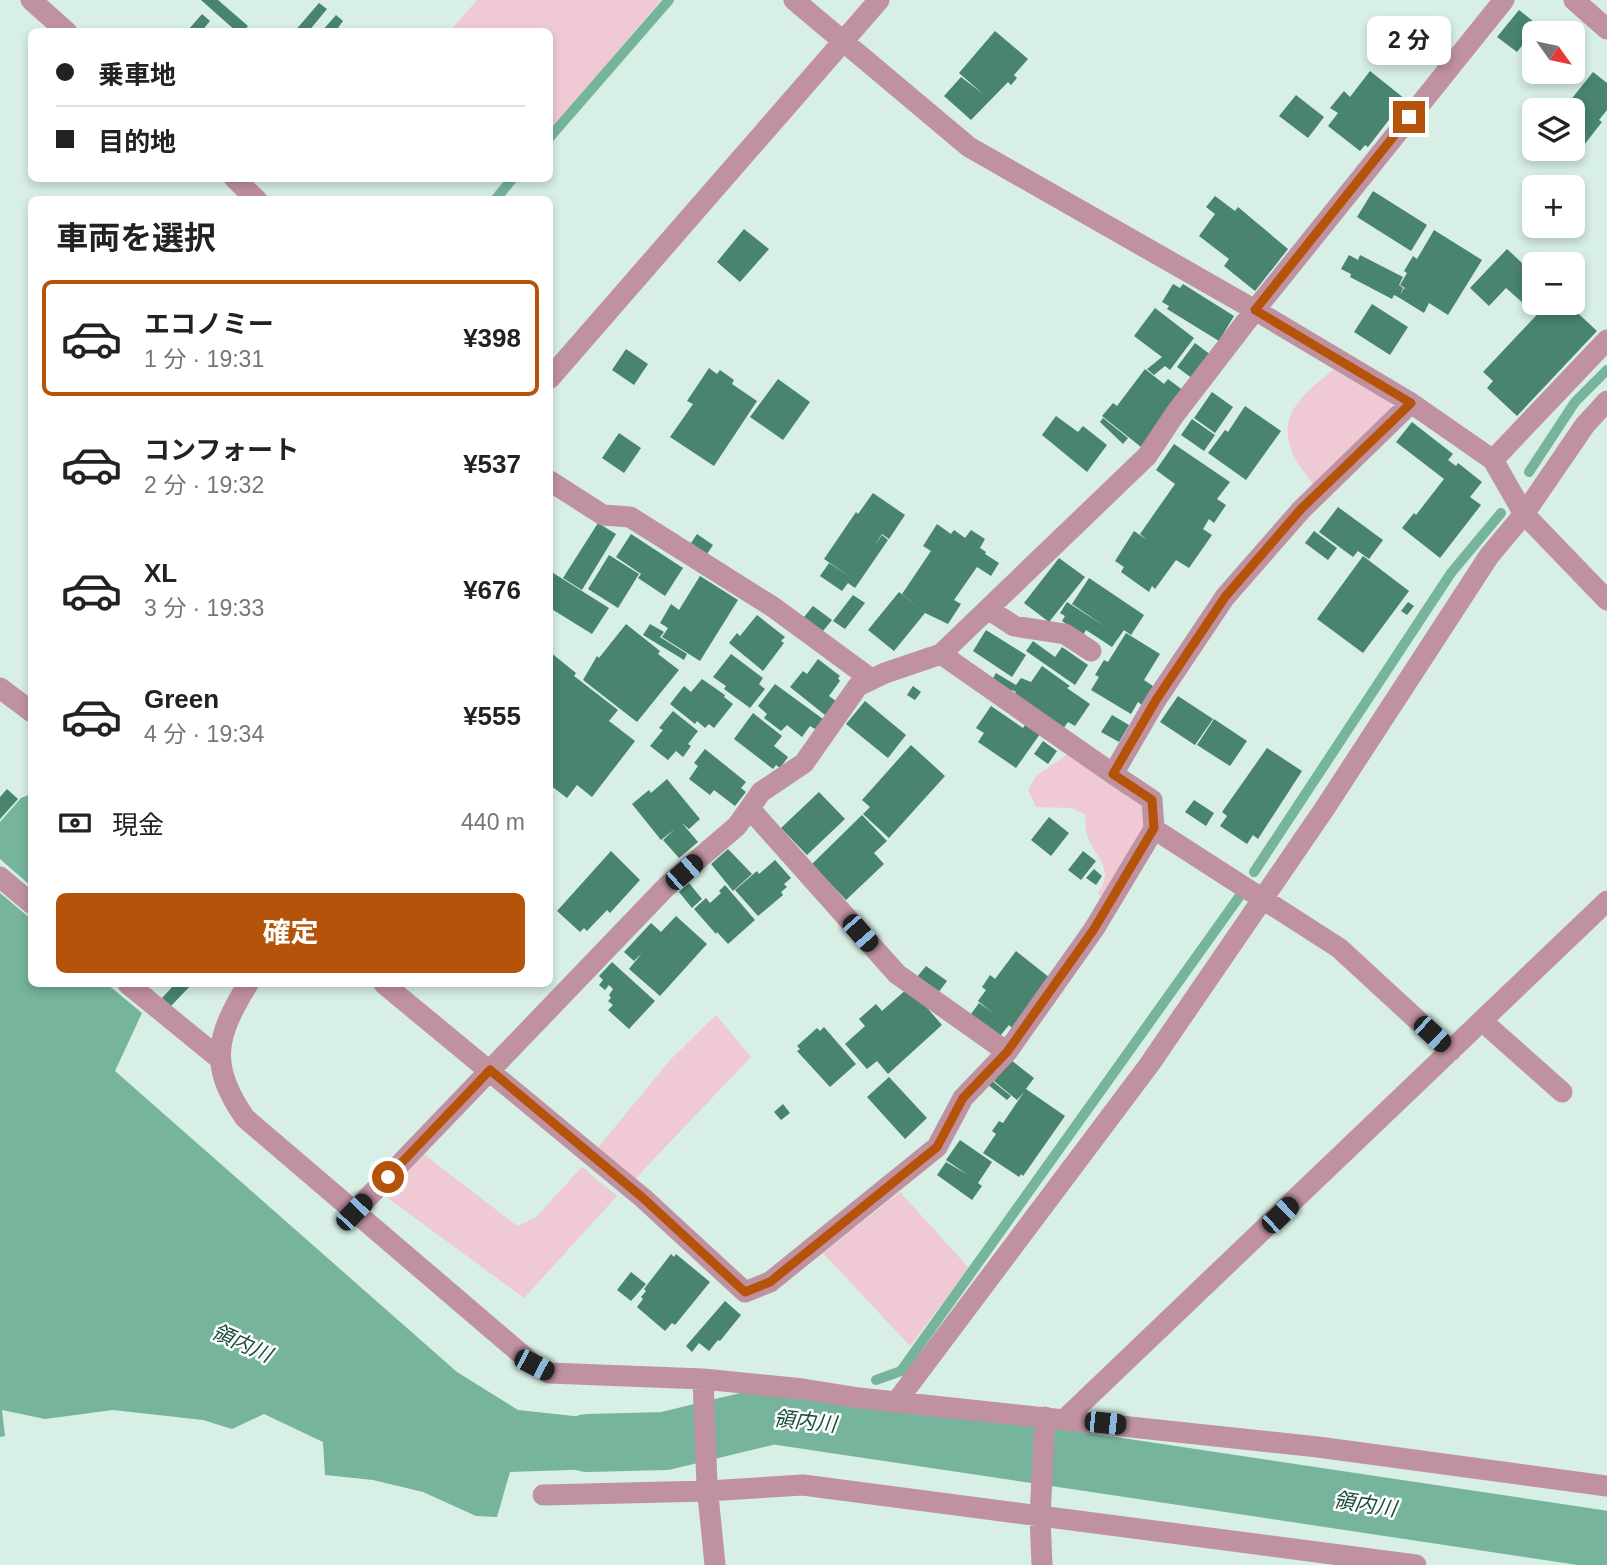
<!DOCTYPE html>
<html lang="ja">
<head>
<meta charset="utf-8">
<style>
	:root { --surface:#fff; --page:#f6f6f6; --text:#222; --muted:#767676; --line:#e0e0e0; --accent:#b45309 }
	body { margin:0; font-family:Arial,"Noto Sans JP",sans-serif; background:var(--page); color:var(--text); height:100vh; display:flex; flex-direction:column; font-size:26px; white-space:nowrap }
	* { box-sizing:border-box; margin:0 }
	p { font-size:23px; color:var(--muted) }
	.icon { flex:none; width:38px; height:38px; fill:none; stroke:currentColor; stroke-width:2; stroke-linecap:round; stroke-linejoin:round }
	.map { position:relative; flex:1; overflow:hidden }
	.details { position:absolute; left:28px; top:196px; width:525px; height:791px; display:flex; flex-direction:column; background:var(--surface); border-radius:10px; box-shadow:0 4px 10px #0003 }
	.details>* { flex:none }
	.top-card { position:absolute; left:28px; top:28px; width:525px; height:154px; border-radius:10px; box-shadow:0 4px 10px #0003; display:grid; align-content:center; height:154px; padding:0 28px; background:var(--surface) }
	.needle { width:46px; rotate:123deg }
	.buttons { position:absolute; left:1522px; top:21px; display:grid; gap:14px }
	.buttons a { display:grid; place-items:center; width:63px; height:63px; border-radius:10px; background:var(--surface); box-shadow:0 4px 10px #0003; font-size:35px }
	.end { position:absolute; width:32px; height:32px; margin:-16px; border:9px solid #b45309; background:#fff; box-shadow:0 0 0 4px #fff }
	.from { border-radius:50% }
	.bubble { position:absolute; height:49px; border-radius:10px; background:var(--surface); box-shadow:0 4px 10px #0003; font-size:23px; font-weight:700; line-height:49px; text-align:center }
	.car { position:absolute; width:21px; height:42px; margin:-21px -10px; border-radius:9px; box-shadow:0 0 5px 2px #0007; background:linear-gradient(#222 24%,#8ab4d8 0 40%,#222 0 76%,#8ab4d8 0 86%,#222 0) }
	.top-card b { display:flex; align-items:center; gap:24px; height:66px; font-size:26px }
	.top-card b+b { border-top:2px solid var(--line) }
	.top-card i { width:18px; height:18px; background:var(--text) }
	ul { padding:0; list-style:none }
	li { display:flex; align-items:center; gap:21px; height:116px; margin:0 14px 10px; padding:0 14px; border:4px solid transparent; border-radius:10px }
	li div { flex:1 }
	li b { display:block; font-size:26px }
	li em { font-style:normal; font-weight:700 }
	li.selected { border-color:var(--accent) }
	li>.icon { width:63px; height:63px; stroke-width:1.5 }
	h2 { padding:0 28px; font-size:32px; line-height:84px }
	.pay { display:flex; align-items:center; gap:18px; height:77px; padding:0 28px; font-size:26px }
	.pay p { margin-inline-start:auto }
	.button { display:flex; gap:14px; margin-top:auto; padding:14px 28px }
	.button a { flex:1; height:80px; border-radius:10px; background:var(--accent); color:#fff; font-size:28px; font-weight:700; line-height:80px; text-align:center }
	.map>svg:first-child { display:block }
	.green { fill:#efcad5 }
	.water { fill:#76b49c }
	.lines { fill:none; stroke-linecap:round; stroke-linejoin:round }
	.stream { stroke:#76b49c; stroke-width:10 }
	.river { stroke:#76b49c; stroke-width:58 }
	.building { fill:#48846e }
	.minor { stroke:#c091a0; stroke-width:21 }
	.route { stroke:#b45309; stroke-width:9 }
	.labels { text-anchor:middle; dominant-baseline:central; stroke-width:5; stroke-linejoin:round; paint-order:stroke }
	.water-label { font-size:21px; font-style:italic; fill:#1b4d3c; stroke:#fff }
</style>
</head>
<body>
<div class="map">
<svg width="1607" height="1565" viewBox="0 0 1607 1565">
	<rect width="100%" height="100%" fill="#d7efe5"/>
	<path class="green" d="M 477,0 L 661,0 L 550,131 L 550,32 L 450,31 Z
		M 1334,369 L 1392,399 L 1391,408 L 1314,486 C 1307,474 1295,462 1291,449 C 1277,412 1309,390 1334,369 Z
		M 1071,752 L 1142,802 L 1148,825 L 1103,900 L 1098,893 C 1121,861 1079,851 1086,815 L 1072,808 L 1036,807 L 1028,790 L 1036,776 Z
		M 716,1015 L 751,1057 L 632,1182 L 596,1150 L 670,1060 Z
		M 421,1152 L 517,1226 L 535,1218 L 582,1167 L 617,1196 L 524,1298 L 381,1193 Z
		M 900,1192 L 969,1268 L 910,1346 L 823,1253 Z"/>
	<path class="water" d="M 31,794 L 32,794 L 31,886 L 0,859 L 0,822 L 21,798 Z
		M 0,893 L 31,919 L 32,984 L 107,984 L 142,1013 L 115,1071 L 457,1372 L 518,1410 L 666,1426 L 667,1455 L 597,1469 L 510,1472 L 497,1517 L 476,1516 L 423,1492 L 373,1480 L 325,1475 L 323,1442 L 264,1414 L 232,1429 L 203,1420 L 113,1410 L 45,1419 L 2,1410 L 5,1436 L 0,1437 Z"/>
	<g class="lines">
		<path class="stream" d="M 550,137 L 669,0
			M 495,200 L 513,178
			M 1529,472 L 1575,402 L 1607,370
			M 1254,872 L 1451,573 L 1501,513
			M 876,1380 L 901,1371 L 1239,897"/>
		<path class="river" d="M 587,1443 L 665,1441 L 773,1415 L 1607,1540"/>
	</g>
	<path class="building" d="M 201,0 L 218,0 L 248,26 L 243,32 L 237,32 Z
		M 319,3 L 327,9 L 308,32 L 294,32 Z
		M 1519,10 L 1538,25 L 1517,52 L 1497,37 Z
		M 202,14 L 210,21 L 201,32 L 192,32 L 189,29 Z
		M 336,15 L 343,21 L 335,32 L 321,32 Z
		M 1544,23 L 1552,29 L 1549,33 L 1536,33 Z
		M 995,31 L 1028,59 L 1014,75 L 1017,78 L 1011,85 L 1008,82 L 971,120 L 944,96 L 961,77 L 983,94 L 959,73 Z
		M 1370,71 L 1405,99 L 1368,147 L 1365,145 L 1360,151 L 1328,126 L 1338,113 L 1330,108 L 1344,91 L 1350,97 Z
		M 1593,72 L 1607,83 L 1607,110 L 1599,120 L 1602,122 L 1584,145 L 1573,136 L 1573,110 L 1557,110 L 1566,98 L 1569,102 Z
		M 1296,95 L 1324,117 L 1308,138 L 1279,116 Z
		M 1373,191 L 1427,225 L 1411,251 L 1357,217 Z
		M 1215,196 L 1235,211 L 1238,207 L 1288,249 L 1255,291 L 1224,266 L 1229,259 L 1199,236 L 1215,214 L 1206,207 Z
		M 744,229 L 769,249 L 740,282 L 717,262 Z
		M 1434,230 L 1482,260 L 1448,315 L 1429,303 L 1424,313 L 1398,297 L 1394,295 L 1392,299 L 1350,277 L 1351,274 L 1341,269 L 1349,255 L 1358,260 L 1360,255 L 1403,277 L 1399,285 L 1403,288 L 1400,295 L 1404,288 L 1408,290 L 1400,285 L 1407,273 L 1404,271 L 1413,256 L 1417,259 Z
		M 1507,249 L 1535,275 L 1535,292 L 1524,304 L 1506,288 L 1489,306 L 1470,288 Z
		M 1173,284 L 1180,288 L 1183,284 L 1234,316 L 1219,341 L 1167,309 L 1169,306 L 1162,302 Z
		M 1548,303 L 1567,303 L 1597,331 L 1517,416 L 1487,388 L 1493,381 L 1483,372 Z
		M 1372,304 L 1408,327 L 1390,355 L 1354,332 Z
		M 1155,308 L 1194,338 L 1170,370 L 1165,366 L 1154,375 L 1147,369 L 1162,357 L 1134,336 Z
		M 1195,343 L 1211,355 L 1193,379 L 1177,367 Z
		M 626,349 L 648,364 L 634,385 L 612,370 Z
		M 709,368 L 717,374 L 720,370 L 734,380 L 732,384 L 757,401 L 714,466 L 670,437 L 693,404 L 687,401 Z
		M 1145,369 L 1164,384 L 1168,379 L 1184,391 L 1141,447 L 1102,416 L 1113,403 L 1117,406 Z
		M 778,379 L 810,402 L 783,440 L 750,417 Z
		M 1212,392 L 1233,407 L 1215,433 L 1194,418 Z
		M 1245,406 L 1281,431 L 1246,480 L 1208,453 L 1225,430 L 1228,432 Z
		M 1056,416 L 1078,432 L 1083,426 L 1107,445 L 1087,472 L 1042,435 Z
		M 1103,418 L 1128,438 L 1123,444 L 1100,422 Z
		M 1192,419 L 1215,435 L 1204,451 L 1181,435 Z
		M 1412,422 L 1453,454 L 1448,460 L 1456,466 L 1458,463 L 1482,482 L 1470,497 L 1481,505 L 1440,558 L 1402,528 L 1414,513 L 1416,515 L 1444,479 L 1396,442 Z
		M 619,433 L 641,448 L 624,473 L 602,458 Z
		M 1174,444 L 1230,482 L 1217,499 L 1226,505 L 1214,523 L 1209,519 L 1203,529 L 1212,535 L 1189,568 L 1176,560 L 1155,589 L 1152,586 L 1149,592 L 1121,572 L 1124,567 L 1115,561 L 1134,531 L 1147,540 L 1140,534 L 1175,484 L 1156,470 Z
		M 873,493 L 905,515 L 889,539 L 882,534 L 873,548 L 882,535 L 888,540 L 855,588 L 848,583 L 842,591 L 820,576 L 829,563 L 852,578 L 824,559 L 856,512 L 858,514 Z
		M 1338,507 L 1383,540 L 1369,559 L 1358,551 L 1353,557 L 1319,532 Z
		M 598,523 L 616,534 L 582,590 L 563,578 Z
		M 937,524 L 951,534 L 954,530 L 965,538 L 971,530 L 985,539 L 980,548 L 986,552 L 985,554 L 999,563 L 991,576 L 977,567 L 954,600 L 961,604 L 948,624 L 925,613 L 894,651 L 868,630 L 899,592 L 922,610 L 902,594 L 931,551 L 923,546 Z
		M 1314,531 L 1337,548 L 1328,560 L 1305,543 Z
		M 631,534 L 683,568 L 665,596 L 638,578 L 641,574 L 616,557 Z
		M 697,534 L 713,545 L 707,554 L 691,543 Z
		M 609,555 L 639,574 L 618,608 L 588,589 Z
		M 1363,556 L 1409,591 L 1363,653 L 1317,619 Z
		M 1059,558 L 1085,577 L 1049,622 L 1024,603 Z
		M 550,571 L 609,608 L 592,634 L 550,608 Z
		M 700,576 L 738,600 L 700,661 L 662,637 L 668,628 L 660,623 L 671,604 L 679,610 Z
		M 1089,578 L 1144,615 L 1131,635 L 1124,630 L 1112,647 L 1086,630 L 1083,635 L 1062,621 L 1065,616 L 1060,613 L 1067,602 L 1106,627 L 1072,604 Z
		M 853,595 L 865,603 L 845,629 L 833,621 Z
		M 1408,602 L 1414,606 L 1407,615 L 1401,611 Z
		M 813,606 L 832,620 L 823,631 L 804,617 Z
		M 757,615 L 785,637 L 781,641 L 784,643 L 763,671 L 729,643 L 737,633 L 740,636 Z
		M 626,624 L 660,651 L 658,654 L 679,670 L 637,722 L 583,680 L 597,656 L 599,658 Z
		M 650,624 L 664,632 L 660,637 L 687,654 L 684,660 L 643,635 Z
		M 986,630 L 1026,655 L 1012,677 L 973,651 Z
		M 1126,633 L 1160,654 L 1144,680 L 1153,686 L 1142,705 L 1138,702 L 1131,714 L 1091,690 L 1099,677 L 1095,675 L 1104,660 L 1108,662 Z
		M 1033,641 L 1055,657 L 1062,647 L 1088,665 L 1075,685 L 1026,651 Z
		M 550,652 L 576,673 L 574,676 L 618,710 L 609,721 L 635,741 L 592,797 L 577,785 L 567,798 L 550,785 Z
		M 731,654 L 763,678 L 759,684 L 765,689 L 750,708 L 724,689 L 726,686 L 713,677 Z
		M 818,659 L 840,676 L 838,678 L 840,681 L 829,696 L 836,701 L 825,715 L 790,687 L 803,671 L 807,674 Z
		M 1042,666 L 1070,686 L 1067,688 L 1090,704 L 1075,726 L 1068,722 L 1063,729 L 1014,695 L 1016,692 L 1012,690 L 1010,692 L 992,680 L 996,673 L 1016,685 L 1021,678 L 1031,682 Z
		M 702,679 L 725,695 L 724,697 L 733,704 L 714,728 L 709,724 L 705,728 L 697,721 L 695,724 L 670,704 L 684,686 L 691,692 Z
		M 775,684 L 823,719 L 815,729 L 810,726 L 802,737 L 787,725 L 781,731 L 764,718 L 767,714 L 758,706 Z
		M 913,686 L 921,692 L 915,700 L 907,695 Z
		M 1178,696 L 1213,719 L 1195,745 L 1160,722 Z
		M 865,701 L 906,735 L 888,758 L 846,724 Z
		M 991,706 L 1023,728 L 1025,725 L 1040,734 L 1016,768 L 978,742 L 984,733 L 976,728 Z
		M 673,711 L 698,731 L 688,744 L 691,746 L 683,757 L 676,751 L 668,760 L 650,746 L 663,730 L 659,728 Z
		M 753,713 L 782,736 L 774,746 L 788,757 L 780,768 L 776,765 L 773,769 L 734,739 Z
		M 1112,715 L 1129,725 L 1119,742 L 1101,732 Z
		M 1214,719 L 1247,741 L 1230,766 L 1197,745 Z
		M 1043,741 L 1057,751 L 1048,764 L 1034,754 Z
		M 911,745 L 945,776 L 889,838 L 863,814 L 870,807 L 862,800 Z
		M 1267,748 L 1302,771 L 1258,839 L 1253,835 L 1247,844 L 1220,826 L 1227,816 L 1222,812 Z
		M 705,749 L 746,782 L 741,788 L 746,792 L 735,806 L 714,790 L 710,795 L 689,779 L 698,766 L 694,763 Z
		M 667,779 L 700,819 L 689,829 L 682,823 L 698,842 L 679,858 L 663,840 L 675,829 L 661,840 L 632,804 L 649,790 L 651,793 Z
		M 7,789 L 18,799 L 0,819 L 0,797 Z
		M 819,792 L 845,819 L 807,855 L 781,828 Z
		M 1194,800 L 1214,813 L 1206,826 L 1185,812 Z
		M 862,815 L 887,841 L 874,853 L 884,864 L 846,900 L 812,864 Z
		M 1049,817 L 1069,833 L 1051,856 L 1031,840 Z
		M 728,849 L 752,874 L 733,891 L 711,864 Z
		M 611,851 L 640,880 L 610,913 L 607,910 L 587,931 L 584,928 L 580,932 L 557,911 Z
		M 1083,851 L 1096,861 L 1081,880 L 1068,870 Z
		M 775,860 L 791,878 L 784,884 L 787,887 L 781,892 L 783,895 L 758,916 L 735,890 L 757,871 L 759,874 Z
		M 1094,869 L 1102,876 L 1096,885 L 1086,878 Z
		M 689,883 L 702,899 L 692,908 L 679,892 Z
		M 725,885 L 755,920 L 728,944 L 717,932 L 716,934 L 694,909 L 706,898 L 710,903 L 721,893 L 719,891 Z
		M 676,916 L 707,944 L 660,996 L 629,969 L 642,953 L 634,961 L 624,952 L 651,923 L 661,932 Z
		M 1016,951 L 1050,978 L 1012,1028 L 1009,1025 L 1000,1036 L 971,1014 L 979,1003 L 992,1012 L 978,1001 L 986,990 L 982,987 L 990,975 L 995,979 Z
		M 612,962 L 655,1001 L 629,1029 L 608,1010 L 613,1005 L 608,1001 L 611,998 L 609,995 L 613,989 L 609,985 L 605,990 L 599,985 L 603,980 L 599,976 Z
		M 926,966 L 947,981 L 938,993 L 917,977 Z
		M 175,984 L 192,984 L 171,1006 L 162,998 Z
		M 909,987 L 942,1025 L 888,1074 L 877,1061 L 867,1069 L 845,1044 L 865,1026 L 859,1019 L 876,1004 L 882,1011 Z
		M 824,1027 L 856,1064 L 830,1087 L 797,1051 L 800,1049 L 797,1046 L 817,1028 L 820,1031 Z
		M 1011,1060 L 1034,1078 L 1026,1089 L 1065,1116 L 1023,1176 L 1021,1174 L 1019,1177 L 983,1153 L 996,1134 L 992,1131 L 999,1121 L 1003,1123 L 1024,1092 L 1017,1100 L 994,1081 Z
		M 889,1077 L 927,1118 L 905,1139 L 867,1097 Z
		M 991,1080 L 1011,1096 L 1007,1100 L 987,1084 Z
		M 783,1104 L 790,1113 L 781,1120 L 774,1112 Z
		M 960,1140 L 992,1162 L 978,1183 L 982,1186 L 972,1200 L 937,1175 L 946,1162 L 968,1175 L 946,1160 Z
		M 671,1254 L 674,1257 L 676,1254 L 710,1282 L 675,1325 L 672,1323 L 665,1331 L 637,1307 L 643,1299 L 641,1297 L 646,1291 L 644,1289 Z
		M 631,1272 L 646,1284 L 631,1301 L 617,1290 Z
		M 725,1301 L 741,1315 L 720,1341 L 718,1340 L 709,1351 L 699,1343 L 692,1352 L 686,1346 Z"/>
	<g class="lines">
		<path class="minor" d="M 31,0 L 67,32
			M 794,0 L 969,147 L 1255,310 L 1411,403 L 1493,460 L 1524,514 L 1607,600
			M 1574,0 L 1607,29
			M 234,178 L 257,200
			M 550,378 L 879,0
			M 1493,460 L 1607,340
			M 550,481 L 603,515 L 630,517 L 773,607 L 871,679
			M 988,609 L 1014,626 L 1065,634 L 1091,651
			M 941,654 L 1113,774
			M 0,688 L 32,712
			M 750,809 L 897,974 L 1007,1052
			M 1154,829 L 1339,948 L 1451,1051
			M 0,877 L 32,904
			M 128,984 L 220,1059
			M 248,984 C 216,1036 208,1065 245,1118 L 534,1365 L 549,1373 L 703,1379 L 803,1389 L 859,1398 L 1318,1447 L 1607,1486
			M 384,984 L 643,1198 L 745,1292 L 770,1282 L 937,1147 L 963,1098 L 1007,1052 L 1094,929 L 1154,829 L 1152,800 L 1113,774 L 1156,700 L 1225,597 L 1301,510 L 1411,403
			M 1482,1021 L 1562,1092
			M 354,1212 L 667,886 L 737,826 L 761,792 L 804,763 L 858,686 L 885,673 L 941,654 L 1147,456 L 1175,414 L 1255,310 L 1504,0
			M 703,1379 L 707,1485 L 715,1565
			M 897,1401 L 1149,1065 L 1325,808 L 1489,556 L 1524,514 L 1585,425 L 1607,401
			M 1065,1419 L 1607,901
			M 543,1495 L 707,1491 L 803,1485 L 1416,1565
			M 1042,1565 L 1040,1517 L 1045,1417"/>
	</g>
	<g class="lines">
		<path class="route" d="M 388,1177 L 490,1070 L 643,1198 L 745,1292 L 770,1282 L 937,1147 L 963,1098 L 1007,1052 L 1094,929 L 1154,828 L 1152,800 L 1113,774 L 1156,700 L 1225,597 L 1301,509 L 1411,403 L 1255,310 L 1409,117"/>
	</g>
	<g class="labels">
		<g class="water-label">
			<text transform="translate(242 1343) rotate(24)">領内川</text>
			<text transform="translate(805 1421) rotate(6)">領内川</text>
			<text transform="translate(1365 1504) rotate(9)">領内川</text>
		</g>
	</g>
</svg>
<div class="buttons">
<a><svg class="needle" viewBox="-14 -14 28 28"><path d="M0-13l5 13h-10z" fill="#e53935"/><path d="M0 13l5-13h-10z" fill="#767676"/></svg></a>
<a><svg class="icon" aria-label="layers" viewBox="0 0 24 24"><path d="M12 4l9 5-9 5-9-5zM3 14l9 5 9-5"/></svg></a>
<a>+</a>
<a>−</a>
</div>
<i class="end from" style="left:388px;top:1177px"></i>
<i class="end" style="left:1409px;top:117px"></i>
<div class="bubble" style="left:1367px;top:16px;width:84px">2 分</div>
<i class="car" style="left:684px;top:872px;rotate:49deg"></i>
<i class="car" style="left:860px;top:933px;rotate:139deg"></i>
<i class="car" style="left:1432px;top:1034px;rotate:133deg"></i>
<i class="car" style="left:354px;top:1212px;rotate:44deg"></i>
<i class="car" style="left:1280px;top:1215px;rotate:46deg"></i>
<i class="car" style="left:534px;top:1365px;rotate:117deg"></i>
<i class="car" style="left:1105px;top:1423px;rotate:96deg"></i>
<div class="top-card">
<b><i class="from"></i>乗車地</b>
<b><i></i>目的地</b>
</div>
<section class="details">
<h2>車両を選択</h2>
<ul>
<li class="selected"><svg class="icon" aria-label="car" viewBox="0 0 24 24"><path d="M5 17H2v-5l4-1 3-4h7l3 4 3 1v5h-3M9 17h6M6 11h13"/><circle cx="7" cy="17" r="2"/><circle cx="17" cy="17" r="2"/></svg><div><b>エコノミー</b><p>1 分 · 19:31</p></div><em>¥398</em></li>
<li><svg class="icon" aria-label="car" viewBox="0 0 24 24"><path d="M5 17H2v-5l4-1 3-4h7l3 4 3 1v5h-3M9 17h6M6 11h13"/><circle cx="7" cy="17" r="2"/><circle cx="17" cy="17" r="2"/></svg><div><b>コンフォート</b><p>2 分 · 19:32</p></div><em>¥537</em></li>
<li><svg class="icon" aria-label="car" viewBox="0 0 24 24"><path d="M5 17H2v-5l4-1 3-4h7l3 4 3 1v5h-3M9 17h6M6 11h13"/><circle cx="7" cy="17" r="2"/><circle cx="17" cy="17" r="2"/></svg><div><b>XL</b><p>3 分 · 19:33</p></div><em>¥676</em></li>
<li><svg class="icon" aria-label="car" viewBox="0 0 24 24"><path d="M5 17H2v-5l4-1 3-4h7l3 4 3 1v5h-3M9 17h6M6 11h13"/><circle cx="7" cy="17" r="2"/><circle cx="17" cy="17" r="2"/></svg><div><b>Green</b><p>4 分 · 19:34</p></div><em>¥555</em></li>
</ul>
<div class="pay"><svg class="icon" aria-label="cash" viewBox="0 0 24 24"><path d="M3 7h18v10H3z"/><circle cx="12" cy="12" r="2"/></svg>現金<p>440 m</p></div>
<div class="button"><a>確定</a></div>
</section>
</div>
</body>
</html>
